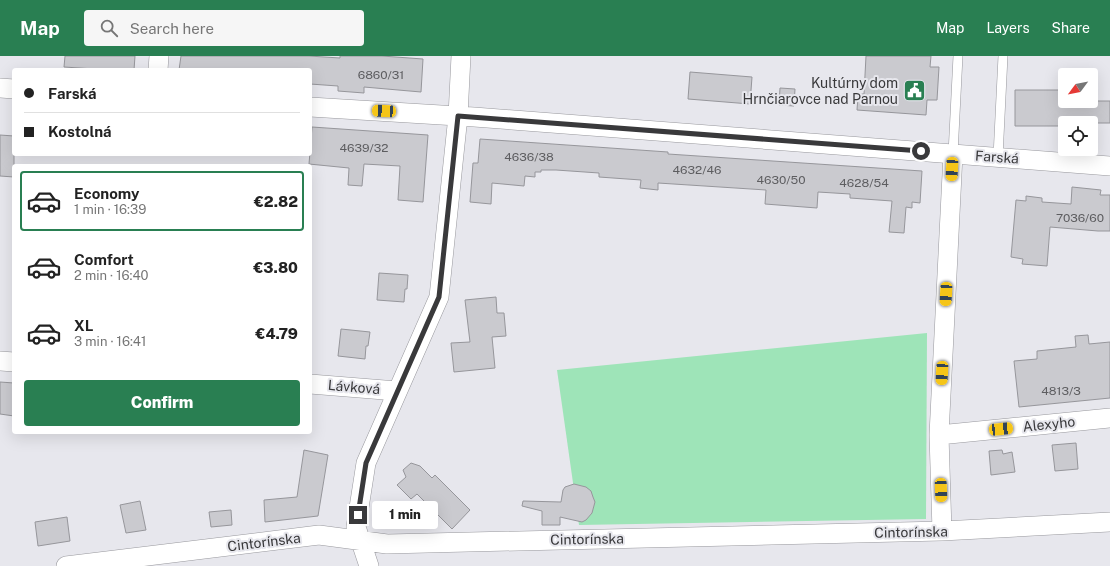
<!DOCTYPE html>
<html lang="en">
<head>
<meta charset="utf-8">
<style>
	:root { --surface:#fff; --page:#f6f6f6; --text:#222; --muted:#767676; --line:#e0e0e0; --accent:#297f52 }
	body { margin:0; font-family:"Public Sans",sans-serif; background:var(--page); color:var(--text); height:100vh; display:flex; flex-direction:column; font-size:15px; white-space:nowrap }
	* { box-sizing:border-box; margin:0 }
	p { font-size:13px; color:var(--muted) }
	.icon { flex:none; width:22px; height:22px; fill:none; stroke:currentColor; stroke-width:2; stroke-linecap:round; stroke-linejoin:round }
	.map { position:relative; flex:1; overflow:hidden }
	.side { position:absolute; left:12px; top:108px; width:300px; height:270px; display:flex; flex-direction:column; background:var(--surface); border-radius:4px; box-shadow:0 4px 16px #0002 }
	.side>* { flex:none }
	.guide { position:absolute; left:12px; top:12px; width:300px; height:88px; border-radius:4px; box-shadow:0 4px 16px #0002; display:grid; align-content:center; height:88px; padding:0 12px; background:var(--surface) }
	.needle { width:26px; rotate:238deg }
	.controls { position:absolute; left:1058px; top:12px; display:grid; gap:8px }
	.controls a { display:grid; place-items:center; width:40px; height:40px; border-radius:4px; background:var(--surface); box-shadow:0 4px 16px #0002; font-size:20px }
	.end { position:absolute; width:18px; height:18px; margin:-9px; border:5px solid #39393b; background:#fff; box-shadow:0 0 0 2px #fff }
	.from { border-radius:50% }
	.bubble { position:absolute; height:28px; border-radius:4px; background:var(--surface); box-shadow:0 4px 16px #0002; font-size:13px; font-weight:800; line-height:28px; text-align:center }
	.car { position:absolute; width:12px; height:24px; margin:-12px -6px; border-radius:5px; box-shadow:0 0 3px 1px #0007; background:linear-gradient(#f5c518 24%,#345 0 40%,#f5c518 0 76%,#345 0 86%,#f5c518 0) }
	.guide b { display:flex; align-items:center; gap:14px; height:38px; font-size:15px }
	.guide b+b { border-top:1px solid var(--line) }
	.guide i { width:10px; height:10px; background:var(--text) }
	ul { padding:7px 0 0; list-style:none }
	li { display:flex; align-items:center; gap:12px; height:60px; margin:0 8px 6px; padding:0 4px; border:2px solid transparent; border-radius:4px }
	li div { flex:1 }
	li b { display:block; font-size:15px }
	li em { font-style:normal; font-weight:800 }
	li.current { border-color:var(--accent) }
	li>.icon { width:36px; height:36px; stroke-width:1.5 }
	.primary-button { display:flex; gap:8px; margin-top:auto; padding:8px 12px }
	.primary-button a { flex:1; height:46px; border-radius:4px; background:var(--accent); color:#fff; font-size:16px; font-weight:800; line-height:46px; text-align:center }
	header { display:flex; align-items:center; gap:24px; box-sizing:border-box; height:56px; padding:0 20px; background:var(--accent); color:#fff }
	header strong { font-size:19px }
	nav { display:flex; gap:22px; margin-inline-start:auto; font-size:14px }
	.search { width:280px; height:36px; background:var(--page); display:flex; align-items:center; gap:10px; box-sizing:border-box; padding:0 14px; border-radius:4px; color:var(--muted); font-size:15px }
	.map>svg:first-child { display:block }
	.green { fill:#9ee4b8 }
	.building { fill:#cacacf; stroke:#96969b }
	.lines { fill:none; stroke-linecap:round; stroke-linejoin:round }
	.service-casing { stroke:#98989d; stroke-width:10 }
	.minor-casing { stroke:#98989d; stroke-width:20 }
	.service { stroke:#fff; stroke-width:9 }
	.minor { stroke:#fff; stroke-width:19 }
	.route { stroke:#39393b; stroke-width:5 }
	.labels { text-anchor:middle; dominant-baseline:central; stroke-width:4; stroke-linejoin:round; paint-order:stroke }
	.number-label { font-size:12px; fill:#5d5d60 }
	.poi-label { font-size:14px; fill:#39393b; stroke:#e7e7ed; text-anchor:end }
	.street-label { font-size:14px; fill:#39393b; stroke:#e7e7ed }
</style>
</head>
<body>
<header>
<strong>Map</strong>
<div class="search"><svg class="icon" aria-label="search" viewBox="0 0 24 24"><circle cx="10" cy="10" r="6"/><path d="M15 15l6 6"/></svg>Search here</div>
<nav><a>Map</a><a>Layers</a><a>Share</a></nav>
</header>
<div class="map">
<svg width="1110" height="510" viewBox="0 0 1110 510">
	<rect width="100%" height="100%" fill="#e7e7ed"/>
	<path class="green" d="M 927,277 L 926,463 L 579,469 L 557,314 Z"/>
	<path class="building" d="M 65,0 L 135,0 L 134,14 L 110,14 L 64,11 Z
		M 181,0 L 309,0 L 340,2 L 340,0 L 382,0 L 423,3 L 421,36 L 364,31 L 364,37 L 338,35 L 338,30 L 310,28 L 310,14 L 179,14 Z
		M 866,0 L 931,0 L 930,11 L 939,11 L 937,44 L 927,44 L 926,59 L 857,54 L 858,38 L 864,38 Z
		M 690,16 L 752,21 L 750,48 L 688,43 Z
		M 780,32 L 795,33 L 794,50 L 779,49 Z
		M 1015,34 L 1065,34 L 1065,45 L 1110,45 L 1110,67 L 1065,67 L 1065,70 L 1015,70 Z
		M 312,71 L 428,79 L 423,146 L 398,144 L 400,110 L 364,108 L 362,130 L 348,129 L 349,112 L 309,108 Z
		M 0,79 L 14,80 L 14,121 L 0,120 Z
		M 480,83 L 668,96 L 668,98 L 922,115 L 920,147 L 912,146 L 912,152 L 906,151 L 904,177 L 889,176 L 892,145 L 850,142 L 850,138 L 818,136 L 817,152 L 765,148 L 766,134 L 658,127 L 658,134 L 640,132 L 641,124 L 599,121 L 599,117 L 556,114 L 541,114 L 541,116 L 535,116 L 535,121 L 525,120 L 524,130 L 492,127 L 491,148 L 470,146 L 473,107 L 478,107 Z
		M 1072,131 L 1101,134 L 1100,139 L 1110,139 L 1110,175 L 1098,175 L 1050,171 L 1047,210 L 1022,208 L 1023,203 L 1011,201 L 1016,144 L 1026,145 L 1026,140 L 1042,142 L 1042,146 L 1071,148 Z
		M 379,217 L 408,219 L 407,233 L 405,233 L 404,246 L 377,244 Z
		M 496,241 L 497,257 L 504,257 L 506,280 L 492,281 L 495,312 L 454,316 L 451,287 L 470,286 L 465,244 Z
		M 341,273 L 370,276 L 368,290 L 366,290 L 365,303 L 338,300 Z
		M 1088,279 L 1089,288 L 1110,286 L 1110,342 L 1019,351 L 1014,305 L 1037,303 L 1037,295 L 1076,291 L 1075,280 Z
		M 0,326 L 14,327 L 14,360 L 0,358 Z
		M 1076,387 L 1078,413 L 1055,415 L 1052,389 Z
		M 304,394 L 328,399 L 318,460 L 265,466 L 264,444 L 297,441 Z
		M 1002,394 L 1003,398 L 1012,396 L 1015,416 L 991,419 L 989,395 Z
		M 411,407 L 420,410 L 432,422 L 435,419 L 470,454 L 452,473 L 417,438 L 411,443 L 397,429 L 406,421 L 403,414 Z
		M 574,428 L 586,431 L 591,435 L 593,441 L 595,446 L 592,457 L 586,464 L 582,466 L 560,461 L 560,469 L 542,469 L 542,455 L 522,450 L 523,445 L 561,446 L 563,434 L 565,431 Z
		M 140,445 L 146,474 L 126,477 L 120,449 Z
		M 231,454 L 232,469 L 211,471 L 209,456 Z
		M 67,461 L 70,485 L 38,490 L 35,466 Z"/>
	<g class="lines">
		<defs>
			<path id="service" d="M 953,98 L 958,0
				M 998,101 L 1003,0"/>
			<path id="minor" d="M 158,14 L 159,0
				M 0,32 L 14,33
				M 310,51 L 474,61 L 1110,110
				M 0,305 L 14,306
				M 310,328 L 397,335
				M 939,379 L 1110,362
				M 942,475 L 939,379 L 953,98
				M 66,510 L 319,479 L 387,488 L 942,475 L 1110,466
				M 369,510 L 356,471 L 366,407 L 439,241 L 458,60 L 461,0"/>
		</defs>
		<use href="#service" class="service-casing"/>
		<use href="#minor" class="minor-casing"/>
		<use href="#service" class="service"/>
		<use href="#minor" class="minor"/>
	</g>
	<g class="lines">
		<path class="route" d="M 358,459 L 366,407 L 439,241 L 458,60 L 921,95"/>
	</g>
	<defs>
		<symbol id="civic-square" viewBox="-11 -11 22 22"><rect x="-9" y="-9" width="18" height="18" rx="4" fill="#297f52" stroke="#e7e7ed"/><path d="M-.6-6.5H3V-4.5H.6V-3L4-1V1h2V6H-6V1h2V-1L-.6-3ZM-1.2 2.5V6h2.4V2.5Z" fill="#fff"/></symbol>
	</defs>
	<g fill-rule="evenodd">
		<use href="#civic-square" x="902" y="22" width="25" height="25"/>
	</g>
	<g class="labels">
		<g class="number-label">
			<text x="381" y="19">6860/31</text>
			<text x="364" y="92">4639/32</text>
			<text x="529" y="101">4636/38</text>
			<text x="697" y="114">4632/46</text>
			<text x="781" y="124">4630/50</text>
			<text x="864" y="127">4628/54</text>
			<text x="1080" y="162">7036/60</text>
			<text x="1061" y="335">4813/3</text>
		</g>
		<g class="poi-label">
			<text x="898" y="27">Kultúrny dom<tspan x="898" dy="16">Hrnčiarovce nad Parnou</tspan></text>
		</g>
		<g class="street-label">
			<text transform="translate(997 101) rotate(4)">Farská</text>
			<text transform="translate(354 331) rotate(5)">Lávková</text>
			<text transform="translate(1049 368) rotate(-6)">Alexyho</text>
			<text transform="translate(911 476) rotate(-1)">Cintorínska</text>
			<text transform="translate(587 483) rotate(-1)">Cintorínska</text>
			<text transform="translate(264 486) rotate(-7)">Cintorínska</text>
		</g>
	</g>
</svg>
<div class="controls">
<a><svg class="needle" viewBox="-14 -14 28 28"><path d="M0-13l5 13h-10z" fill="#e53935"/><path d="M0 13l5-13h-10z" fill="#767676"/></svg></a>
<a><svg class="icon" aria-label="locate" viewBox="0 0 24 24"><circle cx="12" cy="12" r="6"/><path d="M12 2v4M12 18v4M2 12h4M18 12h4"/></svg></a>
</div>
<i class="end from" style="left:921px;top:95px"></i>
<i class="end" style="left:358px;top:459px"></i>
<div class="bubble" style="left:372px;top:445px;width:66px">1 min</div>
<i class="car" style="left:384px;top:55px;rotate:273deg"></i>
<i class="car" style="left:952px;top:113px;rotate:183deg"></i>
<i class="car" style="left:946px;top:238px;rotate:183deg"></i>
<i class="car" style="left:942px;top:317px;rotate:183deg"></i>
<i class="car" style="left:1001px;top:373px;rotate:84deg"></i>
<i class="car" style="left:941px;top:434px;rotate:178deg"></i>
<div class="guide">
<b><i class="from"></i>Farská</b>
<b><i></i>Kostolná</b>
</div>
<section class="side">
<ul>
<li class="current"><svg class="icon" aria-label="car" viewBox="0 0 24 24"><path d="M5 17H2v-5l4-1 3-4h7l3 4 3 1v5h-3M9 17h6M6 11h13"/><circle cx="7" cy="17" r="2"/><circle cx="17" cy="17" r="2"/></svg><div><b>Economy</b><p>1 min · 16:39</p></div><em>€2.82</em></li>
<li><svg class="icon" aria-label="car" viewBox="0 0 24 24"><path d="M5 17H2v-5l4-1 3-4h7l3 4 3 1v5h-3M9 17h6M6 11h13"/><circle cx="7" cy="17" r="2"/><circle cx="17" cy="17" r="2"/></svg><div><b>Comfort</b><p>2 min · 16:40</p></div><em>€3.80</em></li>
<li><svg class="icon" aria-label="car" viewBox="0 0 24 24"><path d="M5 17H2v-5l4-1 3-4h7l3 4 3 1v5h-3M9 17h6M6 11h13"/><circle cx="7" cy="17" r="2"/><circle cx="17" cy="17" r="2"/></svg><div><b>XL</b><p>3 min · 16:41</p></div><em>€4.79</em></li>
</ul>
<div class="primary-button"><a>Confirm</a></div>
</section>
</div>
</body>
</html>
